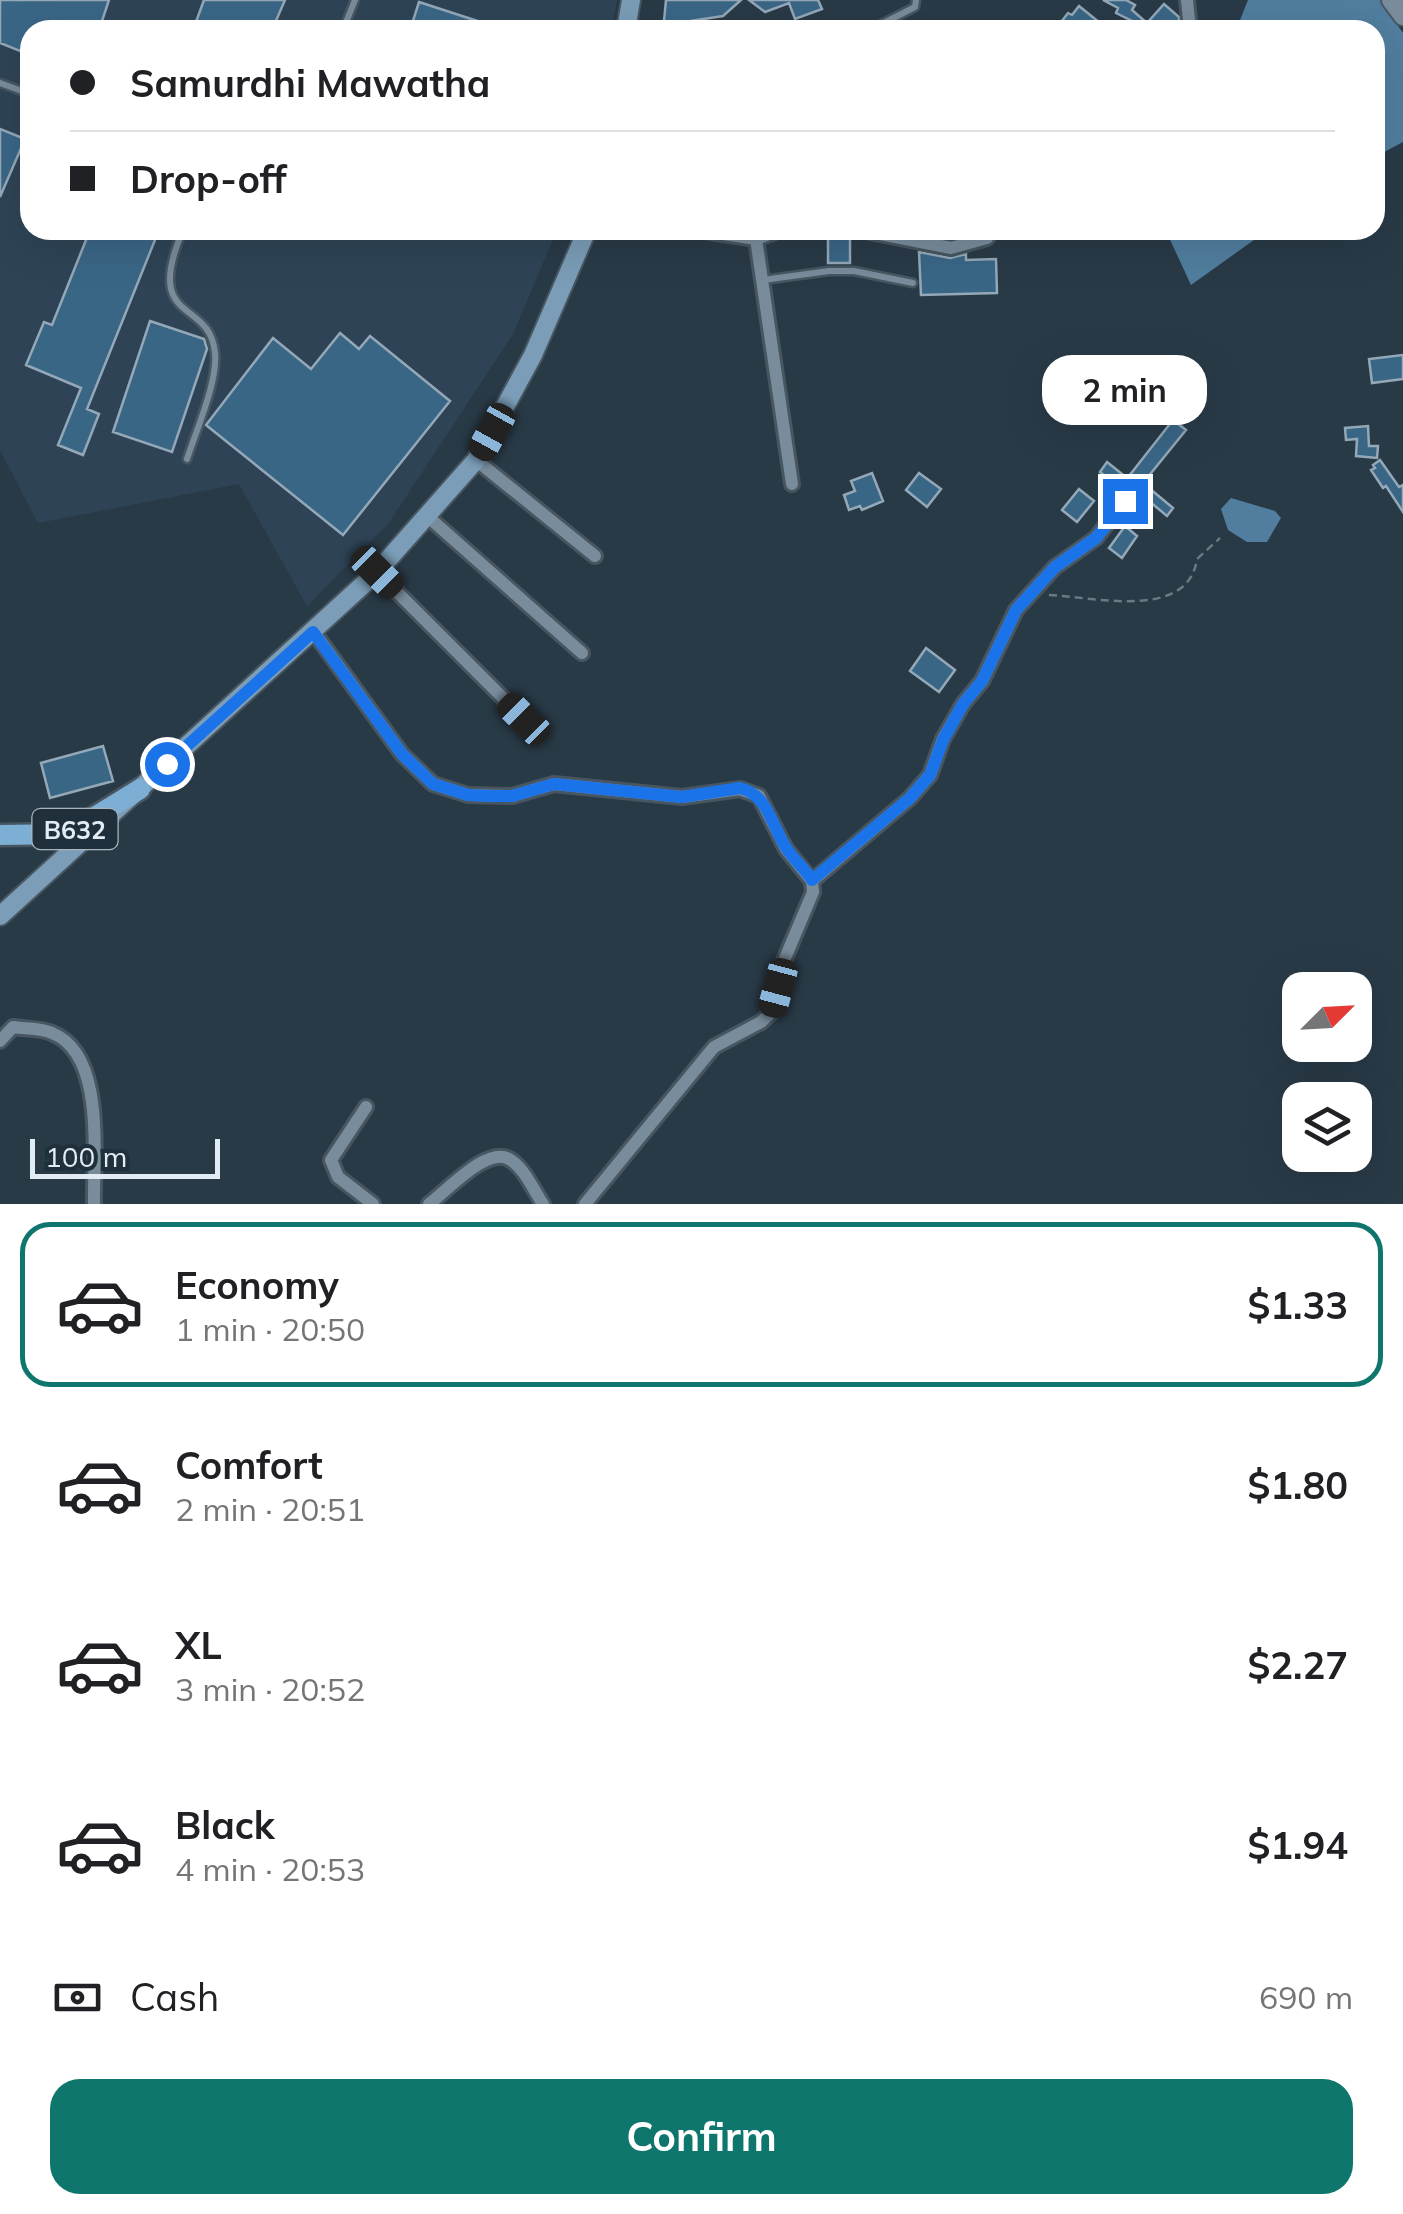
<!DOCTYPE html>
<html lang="en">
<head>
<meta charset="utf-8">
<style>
	:root { --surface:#fff; --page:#f6f6f6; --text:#202124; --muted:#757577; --line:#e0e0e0; --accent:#0f766e }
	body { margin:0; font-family:Mulish,sans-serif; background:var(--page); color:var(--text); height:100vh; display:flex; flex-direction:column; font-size:38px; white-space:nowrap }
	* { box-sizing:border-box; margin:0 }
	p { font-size:32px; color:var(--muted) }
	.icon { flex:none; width:55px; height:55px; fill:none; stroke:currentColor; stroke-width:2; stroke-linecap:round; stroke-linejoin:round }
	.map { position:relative; height:1204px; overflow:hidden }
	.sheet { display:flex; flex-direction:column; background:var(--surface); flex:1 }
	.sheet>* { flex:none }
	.hud { position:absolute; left:20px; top:20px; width:1365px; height:220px; border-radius:30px; box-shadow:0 10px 40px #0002; display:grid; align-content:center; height:220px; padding:0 50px; background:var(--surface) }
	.needle { width:65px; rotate:66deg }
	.tools { position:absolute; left:1282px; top:972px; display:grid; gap:20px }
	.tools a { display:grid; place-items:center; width:90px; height:90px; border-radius:20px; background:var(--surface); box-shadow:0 10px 40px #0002; font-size:50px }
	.scale { position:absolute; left:30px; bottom:25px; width:190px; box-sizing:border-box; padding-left:10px; border:5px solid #e2ecf5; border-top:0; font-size:28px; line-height:35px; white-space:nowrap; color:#e2ecf5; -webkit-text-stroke:8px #1f303c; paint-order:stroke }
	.end { position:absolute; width:45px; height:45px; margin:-22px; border:12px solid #1a73e8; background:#fff; box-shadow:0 0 0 5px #fff }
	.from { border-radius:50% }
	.bubble { position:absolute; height:70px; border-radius:30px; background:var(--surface); box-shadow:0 10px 40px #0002; font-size:32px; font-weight:700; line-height:70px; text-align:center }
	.car { position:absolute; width:30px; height:60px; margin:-30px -15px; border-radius:12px; box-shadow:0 0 8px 2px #0007; background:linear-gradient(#222 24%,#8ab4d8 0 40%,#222 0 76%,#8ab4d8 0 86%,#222 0) }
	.hud b { display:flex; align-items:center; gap:35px; height:95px; font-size:38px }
	.hud b+b { border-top:2px solid var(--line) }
	.hud i { width:25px; height:25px; background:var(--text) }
	ul { padding:18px 0 0; list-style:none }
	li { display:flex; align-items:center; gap:30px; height:165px; margin:0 20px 15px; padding:0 30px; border:5px solid transparent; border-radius:30px }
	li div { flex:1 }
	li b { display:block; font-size:38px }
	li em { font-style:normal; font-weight:700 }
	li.current { border-color:var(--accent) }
	li>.icon { width:90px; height:90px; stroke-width:1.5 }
	.pay { display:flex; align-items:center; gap:25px; height:110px; padding:0 50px; font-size:38px }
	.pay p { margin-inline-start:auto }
	.action { display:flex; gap:20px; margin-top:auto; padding:20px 50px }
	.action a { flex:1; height:115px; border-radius:30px; background:var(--accent); color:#fff; font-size:40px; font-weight:700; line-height:115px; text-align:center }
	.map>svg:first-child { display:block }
	.built { fill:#2e4456 }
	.water { fill:#517e9f }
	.building { fill:#3a6686; stroke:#94a8b8; stroke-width:2.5 }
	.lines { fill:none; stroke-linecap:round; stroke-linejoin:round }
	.service-casing { stroke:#475661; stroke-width:11 }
	.minor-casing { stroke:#475661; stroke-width:18 }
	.tertiary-casing { stroke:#475661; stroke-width:22 }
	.secondary-casing { stroke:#475661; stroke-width:22 }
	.primary-casing { stroke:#475661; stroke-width:25 }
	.path { stroke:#6a7984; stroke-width:2.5; stroke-dasharray:8 5; stroke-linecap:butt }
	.service { stroke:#798c9b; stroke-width:6 }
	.minor { stroke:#798c9b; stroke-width:12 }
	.tertiary { stroke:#798c9b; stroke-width:18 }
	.secondary { stroke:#7b9db7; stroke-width:18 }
	.primary { stroke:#7daed3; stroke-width:20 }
	.route { stroke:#1a73e8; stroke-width:12 }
	.labels { text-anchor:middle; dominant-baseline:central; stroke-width:9; stroke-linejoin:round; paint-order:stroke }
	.shield { fill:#1f303c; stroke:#a8b4be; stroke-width:2.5 }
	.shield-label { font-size:25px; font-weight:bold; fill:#e2ecf5 }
</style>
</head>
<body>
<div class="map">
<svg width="1403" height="1204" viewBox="0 0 1403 1204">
	<rect width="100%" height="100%" fill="#293a47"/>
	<path class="built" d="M 0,0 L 617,0 L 612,30 L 30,30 L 30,230 L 557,230 L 513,334 L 388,524 L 307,606 L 239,484 L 38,523 L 0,450 Z"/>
	<path class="water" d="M 1248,0 L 1380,0 L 1403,33 L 1403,142 L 1375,157 L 1375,30 L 1236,30 Z
		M 1268,230 L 1191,285 L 1166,231 L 1167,230 Z
		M 1231,498 L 1275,511 L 1281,518 L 1267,542 L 1247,542 L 1228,530 L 1221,509 Z"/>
	<path class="building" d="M 0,0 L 109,0 L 99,30 L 30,30 L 30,55 L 0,43 Z
		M 204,0 L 285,0 L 272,30 L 193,30 Z
		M 666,0 L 741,0 L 723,16 L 677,23 L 664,21 Z
		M 749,0 L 818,0 L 822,9 L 795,19 L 789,3 L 765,12 Z
		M 1103,0 L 1126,0 L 1135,5 L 1132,10 L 1147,23 L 1164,4 L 1179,17 L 1179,24 L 1174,30 L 1127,30 L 1134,22 L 1116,13 L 1118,8 Z
		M 419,2 L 499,28 L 499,30 L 410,30 Z
		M 1079,6 L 1100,23 L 1094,30 L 1055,30 L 1068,13 L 1072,15 Z
		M 0,129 L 25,139 L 0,197 Z
		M 90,230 L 159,230 L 87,409 L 99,414 L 83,455 L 58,445 L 81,388 L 26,365 L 44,322 L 52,325 Z
		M 828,236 L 850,236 L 850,263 L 828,263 Z
		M 919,252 L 950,258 L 966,254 L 966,260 L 996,259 L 997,293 L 921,295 Z
		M 150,321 L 204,339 L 207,349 L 172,452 L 113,432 Z
		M 340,333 L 359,349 L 370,336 L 450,401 L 343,535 L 206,425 L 273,338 L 311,369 Z
		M 1403,355 L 1403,379 L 1372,383 L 1369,359 Z
		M 1173,420 L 1186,430 L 1143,483 L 1173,508 L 1167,516 L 1125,481 Z
		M 1368,426 L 1369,446 L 1378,446 L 1377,458 L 1356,456 L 1357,439 L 1346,440 L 1345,428 Z
		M 1380,460 L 1399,487 L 1403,485 L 1403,512 L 1386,486 L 1383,488 L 1371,470 L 1375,468 L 1373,465 Z
		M 1107,462 L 1127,478 L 1120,488 L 1100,472 Z
		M 872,473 L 883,501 L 862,510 L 860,506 L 849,510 L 844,495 L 855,491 L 851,481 Z
		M 919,473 L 941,489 L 927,507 L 906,490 Z
		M 1079,489 L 1094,501 L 1077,522 L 1062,510 Z
		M 1125,526 L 1137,536 L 1122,558 L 1109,548 Z
		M 926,648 L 955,670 L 939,692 L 910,671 Z
		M 103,746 L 113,781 L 50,798 L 41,763 Z"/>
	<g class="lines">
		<defs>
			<path id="service" d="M 343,30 L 355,0
				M 870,30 L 915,7 L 916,0
				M 0,83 L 30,94
				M 183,230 C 142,326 210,297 215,353 C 218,381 196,431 187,459
				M 763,280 L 829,271 L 854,271 L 913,283"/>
			<path id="minor" d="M 1187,0 L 1190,30
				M 698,230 L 756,239 L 780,230
				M 860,230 L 951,248 L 987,238 L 992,230
				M 756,239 L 792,484
				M 476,460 L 595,556
				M 426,515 L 582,653
				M 377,572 L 524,719
				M 313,631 L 402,754 L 433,784 L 468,795 L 512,796 L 554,784 L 682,797 L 740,789 L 759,796 L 786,849 L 812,881 L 813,892 L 783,963 L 773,1011 L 761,1022 L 714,1047 L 585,1204
				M 812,881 L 910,798 L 930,775 L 943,739 L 963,704 L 982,681 L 1016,610 L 1055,567 L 1096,538 L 1125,501
				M 0,1041 L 13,1027 C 25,1029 41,1028 52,1033 C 106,1054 93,1157 94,1204
				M 366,1107 L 331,1160 L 338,1177 L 373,1204
				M 429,1204 C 447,1191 487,1146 509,1159 C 524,1167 534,1191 543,1204"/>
			<path id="tertiary" d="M 1391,0 L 1403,16"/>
			<path id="secondary" d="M 626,30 L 631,0
				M 0,916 L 377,572 L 476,460 L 533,355 L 587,230"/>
			<path id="primary" d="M 0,835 L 67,834 L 140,789"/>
		</defs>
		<use href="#service" class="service-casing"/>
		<use href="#minor" class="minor-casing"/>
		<use href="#tertiary" class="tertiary-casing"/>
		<use href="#secondary" class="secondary-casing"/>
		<use href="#primary" class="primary-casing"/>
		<path class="path" d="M 1049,595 C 1095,597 1188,621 1197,559 L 1220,538"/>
		<use href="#service" class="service"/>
		<use href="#minor" class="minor"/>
		<use href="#tertiary" class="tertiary"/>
		<use href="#secondary" class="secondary"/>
		<use href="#primary" class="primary"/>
	</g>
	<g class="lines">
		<path class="route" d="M 167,764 L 313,632 L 402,754 L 433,784 L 468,795 L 490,796 L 512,796 L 554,784 L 682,797 L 740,788 C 769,795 772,828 787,849 C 795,861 805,869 812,880 L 910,798 L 930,775 L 943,740 L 963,704 L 982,681 L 1016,610 L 1055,567 L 1096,538 L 1125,501"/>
	</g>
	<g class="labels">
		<rect class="shield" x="32.5" y="809" width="85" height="40" rx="8"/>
		<g class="shield-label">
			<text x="75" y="829">B632</text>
		</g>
	</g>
</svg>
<div class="tools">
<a><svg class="needle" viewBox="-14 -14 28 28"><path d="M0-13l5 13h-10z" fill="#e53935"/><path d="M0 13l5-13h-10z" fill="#757577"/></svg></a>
<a><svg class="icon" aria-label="layers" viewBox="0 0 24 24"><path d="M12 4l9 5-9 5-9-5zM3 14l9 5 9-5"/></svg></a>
</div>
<div class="scale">100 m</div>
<i class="end from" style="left:167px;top:764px"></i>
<i class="end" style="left:1125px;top:501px"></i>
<div class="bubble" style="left:1042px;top:355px;width:165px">2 min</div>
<i class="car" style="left:492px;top:432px;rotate:209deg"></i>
<i class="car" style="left:377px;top:572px;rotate:135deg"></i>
<i class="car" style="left:524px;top:719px;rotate:315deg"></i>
<i class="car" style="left:778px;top:988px;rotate:195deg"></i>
<div class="hud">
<b><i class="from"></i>Samurdhi Mawatha</b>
<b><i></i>Drop-off</b>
</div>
</div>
<section class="sheet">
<ul>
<li class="current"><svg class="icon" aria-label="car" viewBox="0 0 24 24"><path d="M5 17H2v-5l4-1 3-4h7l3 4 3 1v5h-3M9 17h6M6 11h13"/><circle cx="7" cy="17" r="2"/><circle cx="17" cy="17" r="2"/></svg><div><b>Economy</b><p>1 min · 20:50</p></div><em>$1.33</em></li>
<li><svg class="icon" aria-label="car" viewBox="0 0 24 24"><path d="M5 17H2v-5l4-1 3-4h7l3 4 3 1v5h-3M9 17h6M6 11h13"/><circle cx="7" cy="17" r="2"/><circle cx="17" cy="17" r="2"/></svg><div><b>Comfort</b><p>2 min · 20:51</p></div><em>$1.80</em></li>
<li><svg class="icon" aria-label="car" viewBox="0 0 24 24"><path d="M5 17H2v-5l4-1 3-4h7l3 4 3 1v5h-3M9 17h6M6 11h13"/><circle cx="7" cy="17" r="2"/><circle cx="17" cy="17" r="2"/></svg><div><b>XL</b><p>3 min · 20:52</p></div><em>$2.27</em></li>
<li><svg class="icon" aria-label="car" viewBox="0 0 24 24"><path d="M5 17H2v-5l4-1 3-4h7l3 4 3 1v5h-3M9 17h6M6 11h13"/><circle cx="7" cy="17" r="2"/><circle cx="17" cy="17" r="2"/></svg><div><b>Black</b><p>4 min · 20:53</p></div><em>$1.94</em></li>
</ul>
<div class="pay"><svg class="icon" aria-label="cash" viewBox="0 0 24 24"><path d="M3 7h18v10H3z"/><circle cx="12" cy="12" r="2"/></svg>Cash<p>690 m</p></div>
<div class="action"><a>Confirm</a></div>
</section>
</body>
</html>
